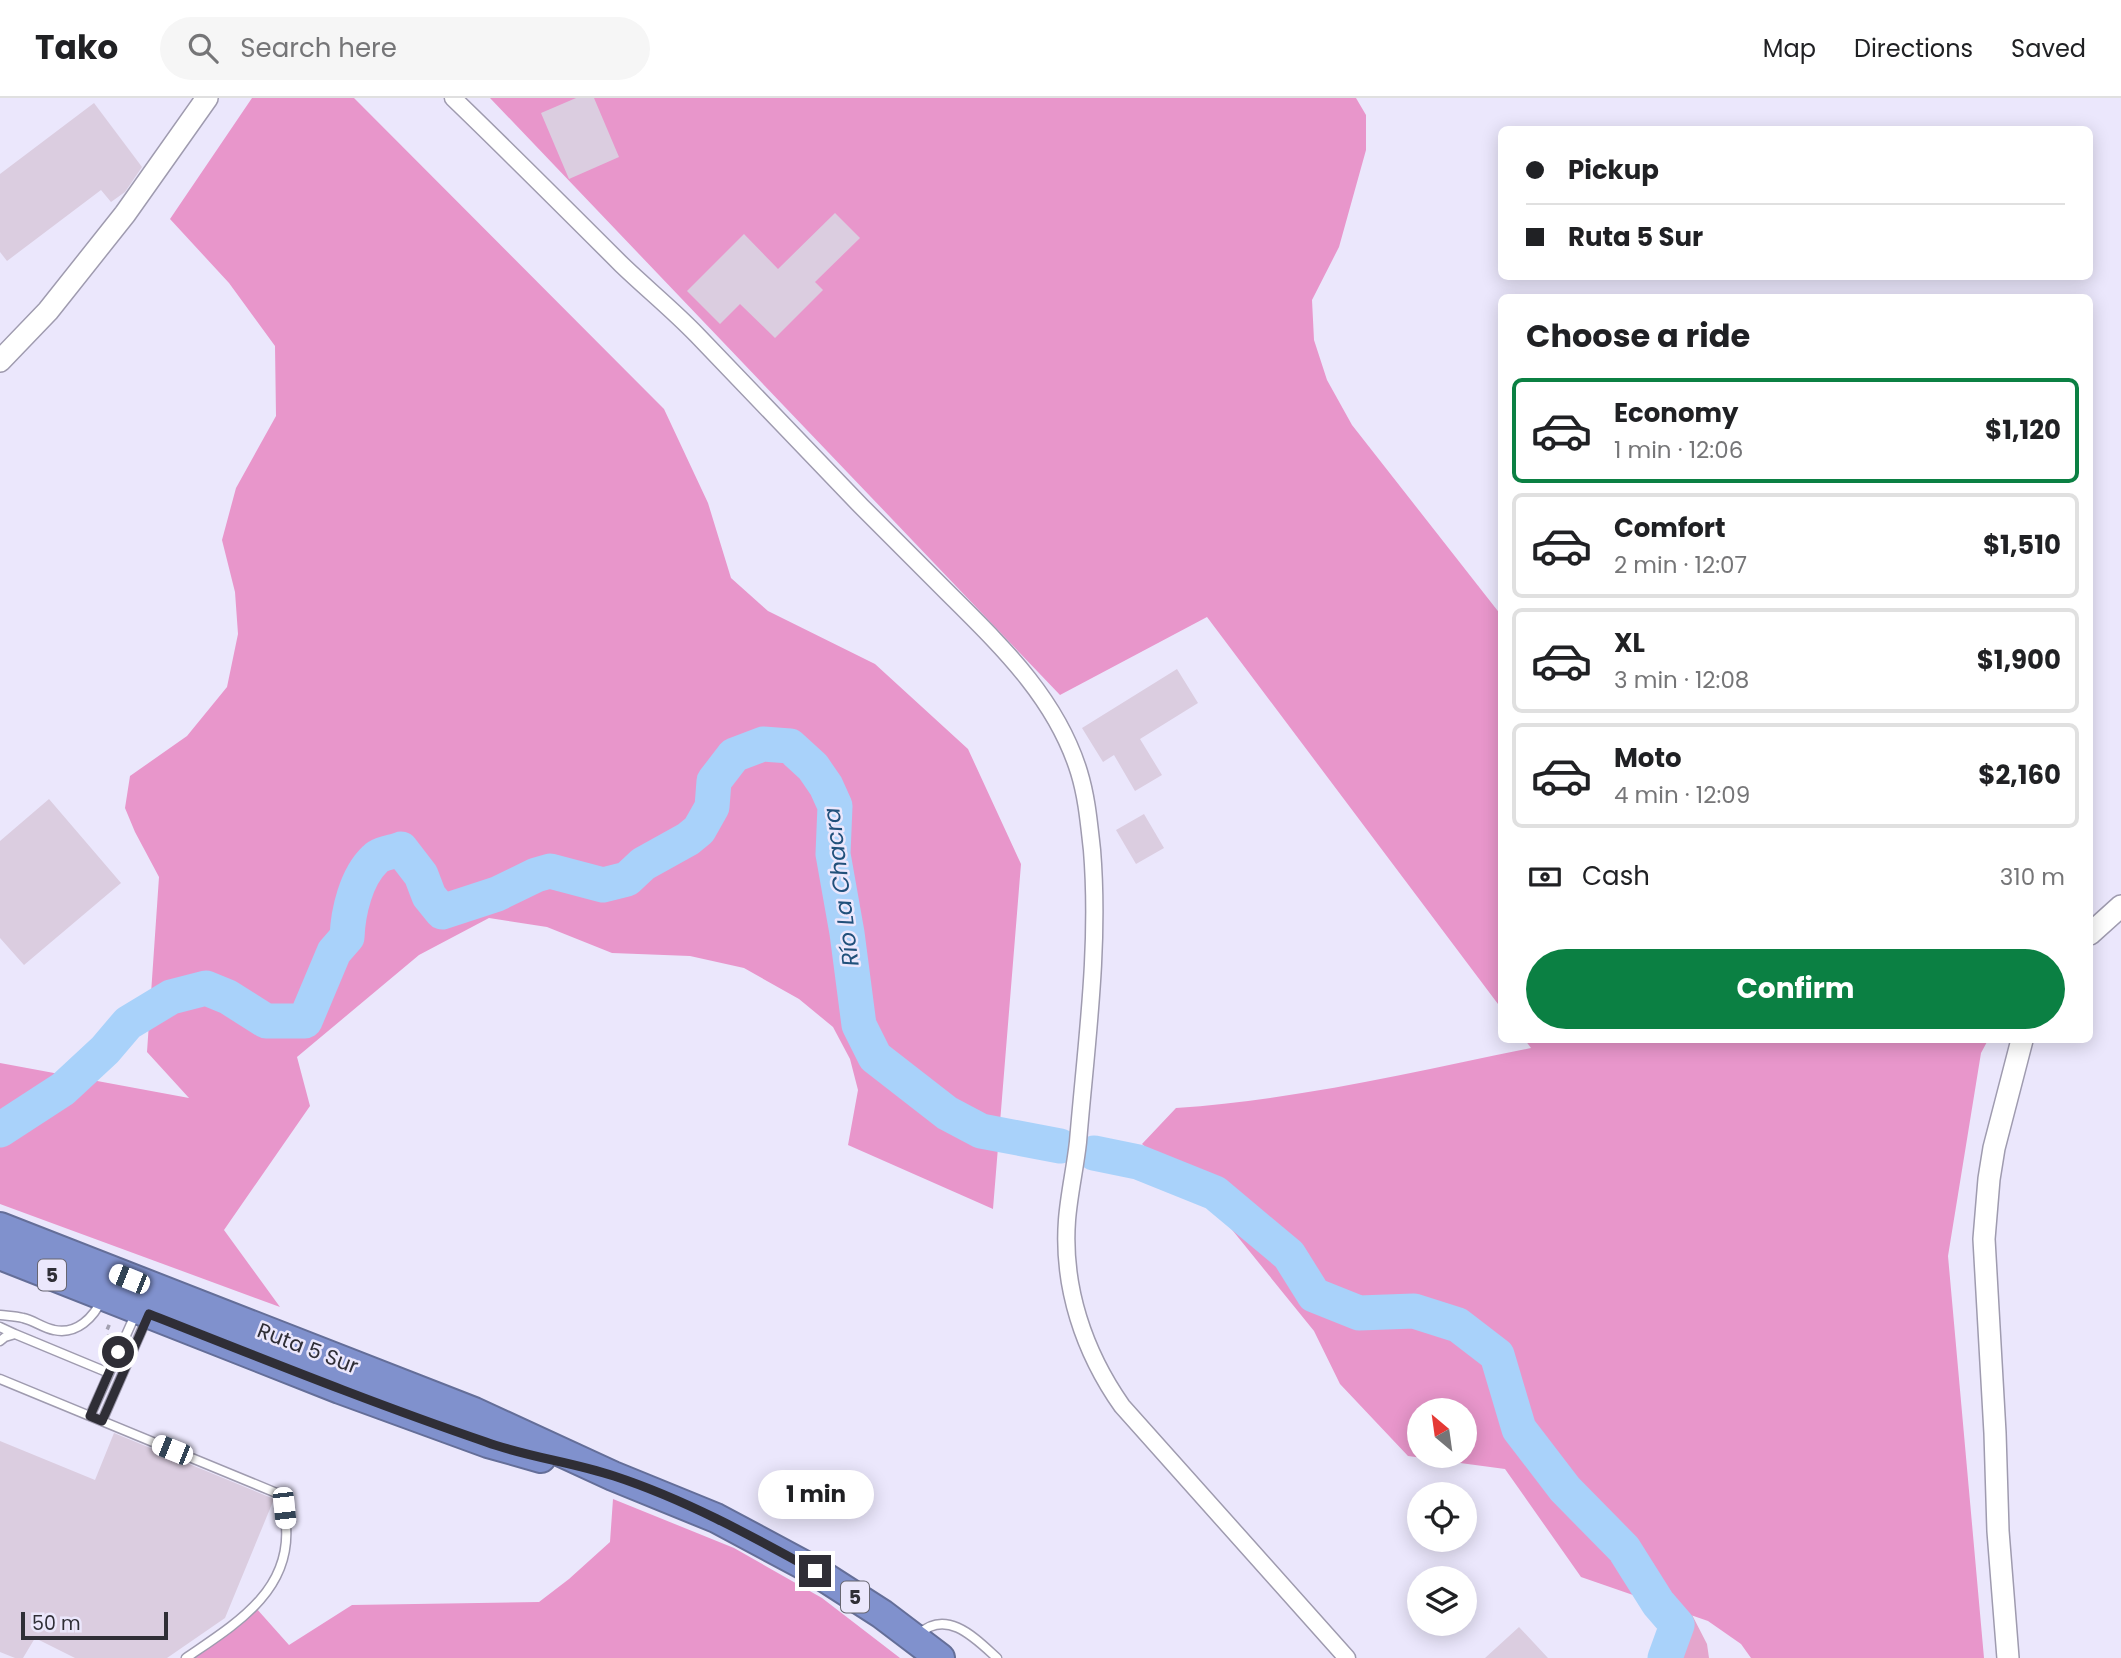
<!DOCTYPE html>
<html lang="en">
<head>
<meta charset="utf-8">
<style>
	:root { --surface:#fff; --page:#f6f6f6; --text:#202124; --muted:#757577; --line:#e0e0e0; --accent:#0b8043 }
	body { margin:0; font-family:Poppins,sans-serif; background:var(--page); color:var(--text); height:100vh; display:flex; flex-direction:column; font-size:26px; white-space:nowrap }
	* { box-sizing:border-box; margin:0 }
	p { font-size:23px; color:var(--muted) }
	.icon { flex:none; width:38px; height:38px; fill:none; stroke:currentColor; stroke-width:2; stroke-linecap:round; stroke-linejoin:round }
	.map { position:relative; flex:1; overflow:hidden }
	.drawer { position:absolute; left:1498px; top:196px; width:595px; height:749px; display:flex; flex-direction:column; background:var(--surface); border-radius:10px; box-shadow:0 4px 18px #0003 }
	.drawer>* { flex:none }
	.hud { position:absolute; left:1498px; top:28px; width:595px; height:154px; border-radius:10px; box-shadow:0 4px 18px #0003; display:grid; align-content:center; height:154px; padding:0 28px; background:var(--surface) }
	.needle { width:46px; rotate:331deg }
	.fabs { position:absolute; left:1407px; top:1300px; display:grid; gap:14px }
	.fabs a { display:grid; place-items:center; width:70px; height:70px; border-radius:50%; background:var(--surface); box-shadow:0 4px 18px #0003; font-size:35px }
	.scale { position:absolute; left:21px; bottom:18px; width:147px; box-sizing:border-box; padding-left:7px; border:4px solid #2f2e36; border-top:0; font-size:19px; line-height:24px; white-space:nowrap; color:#2f2e36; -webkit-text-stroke:5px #ebe7fc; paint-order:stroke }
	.end { position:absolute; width:32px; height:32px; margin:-16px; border:9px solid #2f2e36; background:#fff; box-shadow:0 0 0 4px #fff }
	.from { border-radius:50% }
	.bubble { position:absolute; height:49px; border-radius:24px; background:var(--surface); box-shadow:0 4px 18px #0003; font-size:23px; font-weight:700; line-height:49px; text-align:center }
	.car { position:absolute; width:21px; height:42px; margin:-21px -10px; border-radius:9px; box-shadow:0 0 5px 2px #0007; background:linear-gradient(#fff 24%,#345 0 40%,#fff 0 76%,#345 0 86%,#fff 0) }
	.hud b { display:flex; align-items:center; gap:24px; height:66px; font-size:26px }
	.hud b+b { border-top:2px solid var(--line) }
	.hud i { width:18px; height:18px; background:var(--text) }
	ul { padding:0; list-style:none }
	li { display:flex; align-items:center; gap:21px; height:105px; margin:0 14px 10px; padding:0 14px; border:4px solid var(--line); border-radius:10px }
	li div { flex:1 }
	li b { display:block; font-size:26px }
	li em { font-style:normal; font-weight:700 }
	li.selected { border-color:var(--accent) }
	li>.icon { width:63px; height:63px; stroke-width:1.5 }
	h2 { padding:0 28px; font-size:32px; line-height:84px }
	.pay { display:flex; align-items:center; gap:18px; height:77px; padding:0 28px; font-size:26px }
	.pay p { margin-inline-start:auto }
	.button { display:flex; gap:14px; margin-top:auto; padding:14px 28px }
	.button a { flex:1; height:80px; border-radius:42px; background:var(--accent); color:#fff; font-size:28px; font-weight:700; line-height:80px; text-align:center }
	header { display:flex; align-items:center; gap:42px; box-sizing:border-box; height:98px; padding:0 35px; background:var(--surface); border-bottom:2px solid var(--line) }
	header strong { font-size:33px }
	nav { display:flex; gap:38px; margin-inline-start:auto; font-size:24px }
	.search { width:490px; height:63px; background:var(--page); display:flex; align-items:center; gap:18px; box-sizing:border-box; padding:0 24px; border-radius:38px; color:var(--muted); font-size:26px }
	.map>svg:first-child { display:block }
	.green { fill:#e4a5cc }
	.forest { fill:#e896cb; fill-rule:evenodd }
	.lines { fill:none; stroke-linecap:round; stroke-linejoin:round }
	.river { stroke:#a9d2fa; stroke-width:35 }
	.building { fill:#dbcde0 }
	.lane-casing { stroke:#9f9baf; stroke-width:11 }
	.street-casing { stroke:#9f9baf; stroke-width:19 }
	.secondary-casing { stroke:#9f9baf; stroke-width:24 }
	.highway-casing { stroke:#646e98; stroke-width:32 }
	.path { stroke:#a2a0b0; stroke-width:3.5; stroke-dasharray:5 5; stroke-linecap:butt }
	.lane { stroke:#fff; stroke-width:8 }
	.street { stroke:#fff; stroke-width:16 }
	.secondary { stroke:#fff; stroke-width:21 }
	.highway { stroke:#8091cd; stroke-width:28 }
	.route { stroke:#2f2e36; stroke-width:9 }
	.labels { text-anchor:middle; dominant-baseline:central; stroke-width:5; stroke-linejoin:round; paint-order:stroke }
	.shield { fill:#ebe7fc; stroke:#676671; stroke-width:2 }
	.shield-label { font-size:19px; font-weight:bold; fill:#2f2e36 }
	.street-label { font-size:21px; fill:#2f2e36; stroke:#ebe7fc }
	.water-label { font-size:23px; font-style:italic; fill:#20507b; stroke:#ebe7fc }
</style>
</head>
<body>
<header>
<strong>Tako</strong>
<div class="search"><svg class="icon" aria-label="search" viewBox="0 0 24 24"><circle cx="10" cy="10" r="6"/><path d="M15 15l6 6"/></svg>Search here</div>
<nav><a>Map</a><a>Directions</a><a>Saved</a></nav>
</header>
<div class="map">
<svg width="2121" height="1560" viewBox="0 0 2121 1560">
	<rect width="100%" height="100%" fill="#ebe7fc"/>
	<path class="green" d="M 1688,1509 L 1707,1546 L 1709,1560 L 1665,1560 L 1666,1546 L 1681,1526 L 1678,1511 Z"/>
	<path class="forest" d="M 252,0 L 354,0 L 664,311 L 708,405 L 731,480 L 768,513 L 875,566 L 968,651 L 1021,766 L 993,1111 L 848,1047 L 858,992 L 850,961 L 833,929 L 799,901 L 744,870 L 690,858 L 612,855 L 547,829 L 489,820 L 419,857 L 297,959 L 310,1008 L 224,1132 L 280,1209 L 0,1106 L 0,965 L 189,1000 L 147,954 L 159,779 L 135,734 L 125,710 L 130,678 L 187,638 L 227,589 L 238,536 L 235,494 L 222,442 L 236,390 L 276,318 L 275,248 L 229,185 L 170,121 Z
		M 490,0 L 1356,0 L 1366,17 L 1366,52 L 1339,149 L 1312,202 L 1314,242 L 1327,282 L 1352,327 L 1501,517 L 1501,910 L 1207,519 L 1060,597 Z
		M 1525,942 L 1988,942 L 1981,955 L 1948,1158 L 1984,1560 L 1751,1560 L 1741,1546 L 1708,1523 L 1581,1479 L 1505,1371 L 1408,1358 L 1340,1286 L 1314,1233 L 1212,1107 L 1142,1046 L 1176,1010 C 1296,1002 1413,974 1531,950 ZM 1465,1312 L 1465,1358 L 1419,1358 L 1419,1312 Z
		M 613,1401 L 734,1450 L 822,1500 L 900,1560 L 185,1560 L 256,1510 L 289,1547 L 352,1507 L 539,1504 L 569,1481 L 610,1444 Z"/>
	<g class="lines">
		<path class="river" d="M 0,1032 L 63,991 L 105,952 L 128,925 L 171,899 L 206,890 L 228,899 L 266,923 L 305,923 L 334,854 L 347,839 C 348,814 356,779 375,761 C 381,755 394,754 401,751 L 421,777 L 429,798 L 442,814 L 497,796 L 536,777 L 550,773 L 603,787 L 627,781 L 643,766 L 688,741 L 699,732 L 712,709 L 714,683 L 734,657 L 763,646 L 790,648 L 813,669 L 826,688 L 835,708 L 833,756 L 847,835 L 859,927 L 875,959 L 947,1015 L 981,1033 L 1060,1048
			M 1094,1055 L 1138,1064 L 1215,1095 L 1289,1157 L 1314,1197 L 1359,1215 L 1414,1213 L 1458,1227 L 1497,1257 L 1519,1331 L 1565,1391 L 1624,1451 L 1658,1505 L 1677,1527 L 1665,1560"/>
	</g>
	<path class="building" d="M 576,0 L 594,0 L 619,59 L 569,81 L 541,15 Z
		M 94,5 L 142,69 L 125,94 L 111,104 L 101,92 L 7,163 L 0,154 L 0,76 Z
		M 835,115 L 860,140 L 815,184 L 823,192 L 775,240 L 740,206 L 720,226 L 687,193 L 744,136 L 778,171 Z
		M 1177,571 L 1198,605 L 1140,641 L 1162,677 L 1135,693 L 1114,657 L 1103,664 L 1082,630 Z
		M 49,701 L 121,785 L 24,867 L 0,840 L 0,743 Z
		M 1144,716 L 1164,750 L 1136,766 L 1116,732 Z
		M 114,1335 L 274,1401 L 225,1520 L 167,1560 L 75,1560 L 35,1540 L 23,1560 L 15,1560 L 0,1554 L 0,1343 L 95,1382 Z
		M 1519,1529 L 1548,1560 L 1485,1560 Z"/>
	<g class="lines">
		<defs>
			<path id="lane" d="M 0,1217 C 7,1218 15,1218 23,1220 C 33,1222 43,1230 54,1232 C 77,1237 94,1219 102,1201
				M 0,1229 L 15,1236
				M 0,1243 L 5,1239 L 15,1236 L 109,1275
				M 0,1281 L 279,1396 C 284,1406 285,1416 286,1428 C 291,1494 234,1527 186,1560
				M 90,1318 L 135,1217
				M 102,1323 L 147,1220
				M 919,1536 C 947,1510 976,1541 997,1560"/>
			<path id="street" d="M 453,0 C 510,55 566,111 622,167 C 647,191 673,212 697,237 C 752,294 806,351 861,408 C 889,436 917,464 945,492 C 999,546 1056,599 1079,674 C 1087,700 1089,726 1092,752 C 1100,850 1086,947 1078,1044 C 1075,1071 1069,1096 1067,1122 C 1062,1189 1084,1254 1122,1308 L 1347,1560"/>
			<path id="secondary" d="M 0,263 L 48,213 L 125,116 L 207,0
				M 2090,836 L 2121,808
				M 2008,1560 L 1998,1433 L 1995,1335 L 1984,1141 L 1989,1081 L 1994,1050 L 2022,942"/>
			<path id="highway" d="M 0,1129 L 474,1314 L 613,1378 L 716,1420 L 815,1473 L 882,1516 L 940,1560
				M 0,1157 L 340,1291 L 488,1345 L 541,1360"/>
		</defs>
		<use href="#lane" class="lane-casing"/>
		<use href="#street" class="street-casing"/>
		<use href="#secondary" class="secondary-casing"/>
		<use href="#highway" class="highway-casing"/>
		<path class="path" d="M 110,1241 L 107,1232 L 110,1225"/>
		<use href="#lane" class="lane"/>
		<use href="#street" class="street"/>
		<use href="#secondary" class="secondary"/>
		<use href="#highway" class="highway"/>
	</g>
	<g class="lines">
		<path class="route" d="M 118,1254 L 90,1318 L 102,1323 L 149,1216 C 261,1260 372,1305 486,1344 C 527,1359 572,1364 614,1378 C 684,1401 750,1437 815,1473"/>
	</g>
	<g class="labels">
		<g class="shield">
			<rect x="38" y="1161.5" width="28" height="31" rx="5"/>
			<rect x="841" y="1483.5" width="28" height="31" rx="5"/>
		</g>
		<g class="shield-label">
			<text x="52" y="1177">5</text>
			<text x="855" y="1499">5</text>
		</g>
		<g class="street-label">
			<text transform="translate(308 1250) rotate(21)">Ruta 5 Sur</text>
		</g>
		<g class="water-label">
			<text transform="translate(841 789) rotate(-97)">Río La Chacra</text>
		</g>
	</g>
</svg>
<div class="fabs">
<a><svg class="needle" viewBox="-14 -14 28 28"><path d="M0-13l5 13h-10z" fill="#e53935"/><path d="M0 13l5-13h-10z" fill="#757577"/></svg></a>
<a><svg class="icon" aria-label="locate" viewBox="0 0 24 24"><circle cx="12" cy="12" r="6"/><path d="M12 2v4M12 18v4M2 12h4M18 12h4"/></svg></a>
<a><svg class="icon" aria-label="layers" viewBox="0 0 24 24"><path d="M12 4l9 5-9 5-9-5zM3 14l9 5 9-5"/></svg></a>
</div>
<div class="scale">50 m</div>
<i class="end from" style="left:118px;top:1254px"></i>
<i class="end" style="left:815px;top:1473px"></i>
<div class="bubble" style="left:758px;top:1372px;width:116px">1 min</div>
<i class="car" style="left:129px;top:1181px;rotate:292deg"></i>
<i class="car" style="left:172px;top:1352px;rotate:292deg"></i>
<i class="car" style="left:284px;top:1410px;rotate:174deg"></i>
<div class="hud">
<b><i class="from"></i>Pickup</b>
<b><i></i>Ruta 5 Sur</b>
</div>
<section class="drawer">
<h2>Choose a ride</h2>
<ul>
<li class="selected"><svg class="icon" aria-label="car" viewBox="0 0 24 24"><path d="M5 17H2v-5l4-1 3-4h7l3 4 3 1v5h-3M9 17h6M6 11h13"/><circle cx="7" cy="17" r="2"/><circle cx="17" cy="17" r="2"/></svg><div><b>Economy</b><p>1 min · 12:06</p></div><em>$1,120</em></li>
<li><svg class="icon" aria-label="car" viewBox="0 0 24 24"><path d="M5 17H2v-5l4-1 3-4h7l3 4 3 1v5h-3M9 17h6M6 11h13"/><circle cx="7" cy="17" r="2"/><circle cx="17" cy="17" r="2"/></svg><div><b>Comfort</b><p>2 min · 12:07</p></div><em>$1,510</em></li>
<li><svg class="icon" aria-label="car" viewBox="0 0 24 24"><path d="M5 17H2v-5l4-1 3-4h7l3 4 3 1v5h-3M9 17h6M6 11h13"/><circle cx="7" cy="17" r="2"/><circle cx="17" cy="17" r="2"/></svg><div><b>XL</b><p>3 min · 12:08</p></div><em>$1,900</em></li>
<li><svg class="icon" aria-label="car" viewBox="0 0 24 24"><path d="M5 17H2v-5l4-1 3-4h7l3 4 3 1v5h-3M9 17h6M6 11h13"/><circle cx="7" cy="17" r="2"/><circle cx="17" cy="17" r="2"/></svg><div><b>Moto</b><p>4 min · 12:09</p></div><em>$2,160</em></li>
</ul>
<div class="pay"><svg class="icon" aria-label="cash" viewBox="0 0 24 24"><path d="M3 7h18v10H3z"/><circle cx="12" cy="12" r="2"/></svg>Cash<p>310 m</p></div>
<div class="button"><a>Confirm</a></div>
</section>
</div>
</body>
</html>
